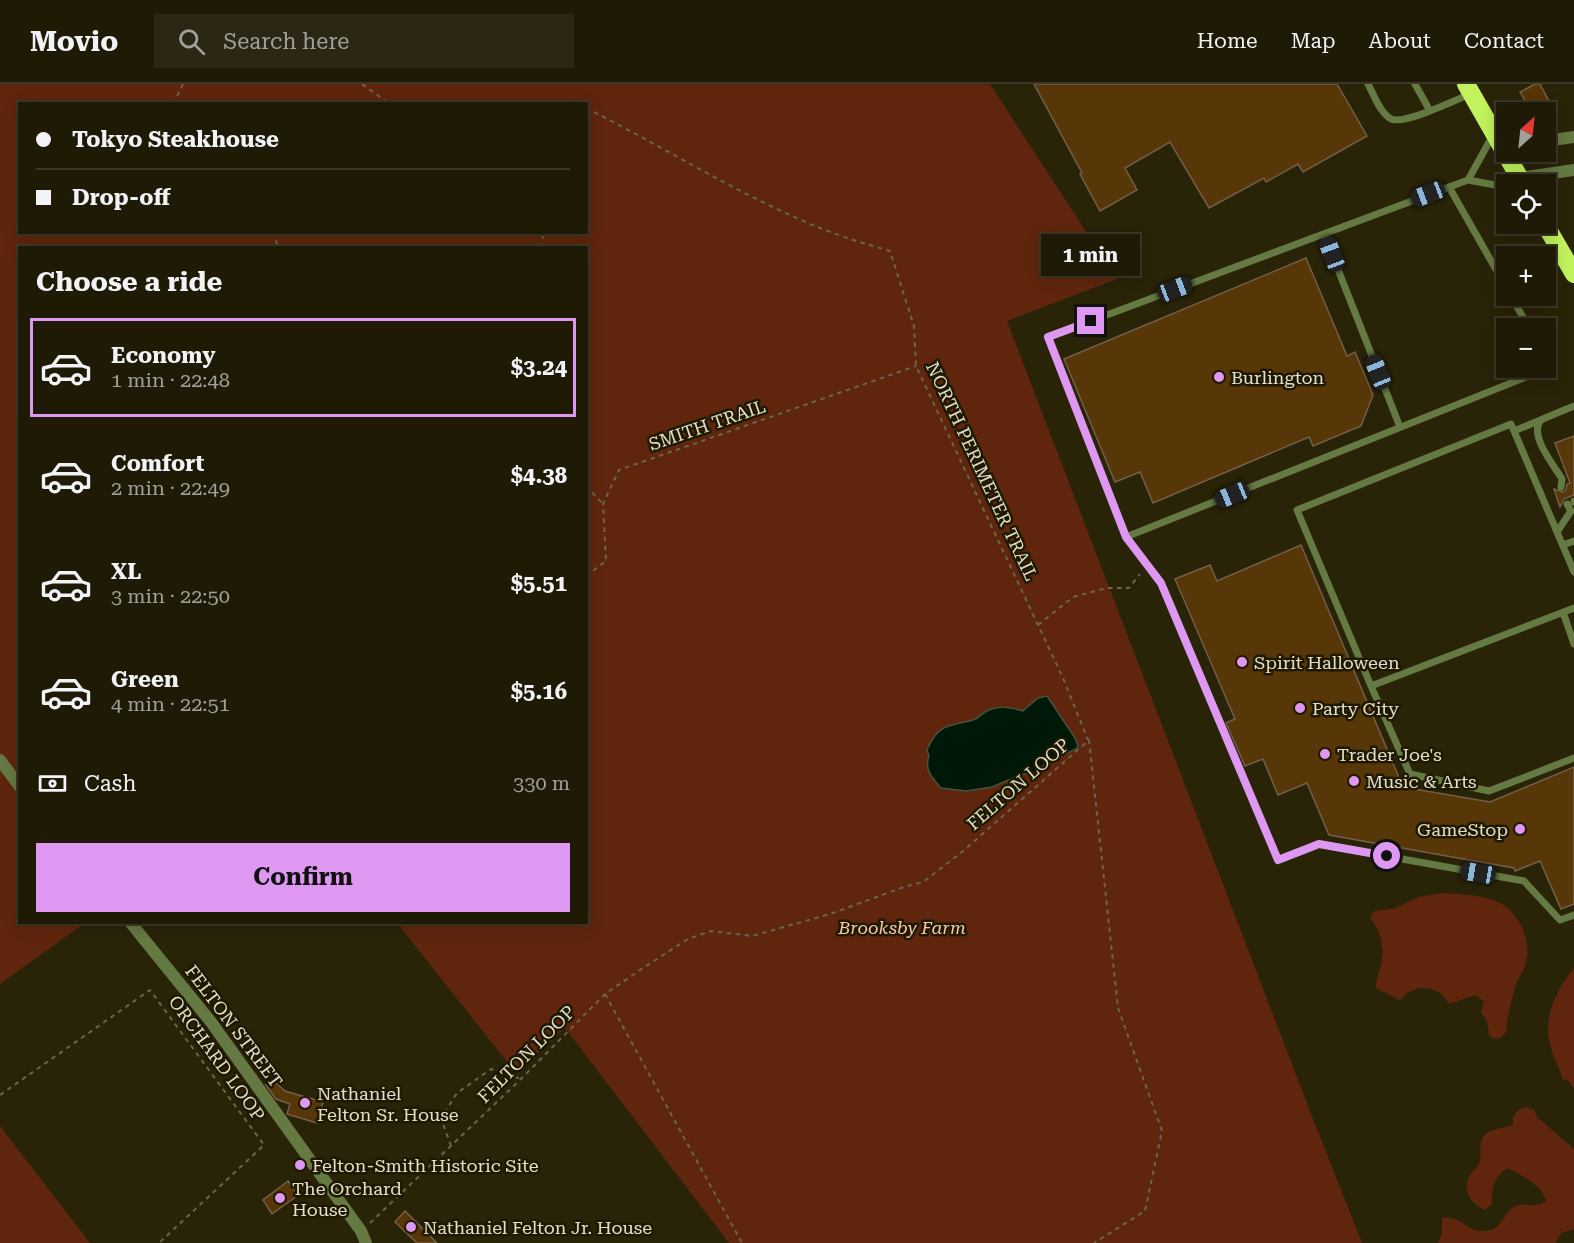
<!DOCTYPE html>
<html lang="en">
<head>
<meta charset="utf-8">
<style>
	:root { --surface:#1f1a06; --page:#2c2714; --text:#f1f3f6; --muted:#a1a19b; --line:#3c3828; --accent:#de98f2 }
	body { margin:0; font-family:"Roboto Serif",serif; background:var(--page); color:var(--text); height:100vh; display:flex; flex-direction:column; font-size:22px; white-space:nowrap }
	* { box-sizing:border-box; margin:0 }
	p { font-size:20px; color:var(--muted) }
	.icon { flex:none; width:33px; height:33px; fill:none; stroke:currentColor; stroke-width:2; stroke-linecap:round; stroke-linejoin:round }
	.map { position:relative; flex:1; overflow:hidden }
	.panel { position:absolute; left:18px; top:162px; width:570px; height:678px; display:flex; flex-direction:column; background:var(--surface); border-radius:0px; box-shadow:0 3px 15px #0003,0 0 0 2px var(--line) }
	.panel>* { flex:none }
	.banner { position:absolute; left:18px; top:18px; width:570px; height:132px; border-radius:0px; box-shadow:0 3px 15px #0003,0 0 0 2px var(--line); display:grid; align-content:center; height:132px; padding:0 18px; background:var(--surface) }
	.needle { width:39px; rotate:27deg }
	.tools { position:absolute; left:1496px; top:18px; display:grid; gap:12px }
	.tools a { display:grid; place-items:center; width:60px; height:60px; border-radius:0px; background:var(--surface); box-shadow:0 3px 15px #0003,0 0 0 2px var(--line); font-size:30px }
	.end { position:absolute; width:27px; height:27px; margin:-14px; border:8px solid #de98f2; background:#111; box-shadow:0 0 0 3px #111 }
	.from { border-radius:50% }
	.bubble { position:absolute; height:42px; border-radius:0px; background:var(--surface); box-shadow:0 3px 15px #0003,0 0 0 2px var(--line); font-size:20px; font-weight:700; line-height:42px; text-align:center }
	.car { position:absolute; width:18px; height:36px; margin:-18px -9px; border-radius:8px; box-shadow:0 0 4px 2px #0007; background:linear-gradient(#222 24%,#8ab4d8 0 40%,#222 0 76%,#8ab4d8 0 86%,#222 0) }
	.banner b { display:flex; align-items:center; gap:21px; height:57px; font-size:22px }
	.banner b+b { border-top:2px solid var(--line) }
	.banner i { width:15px; height:15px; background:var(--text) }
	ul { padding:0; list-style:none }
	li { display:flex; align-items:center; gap:18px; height:99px; margin:0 12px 9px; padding:0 6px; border:3px solid transparent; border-radius:0px }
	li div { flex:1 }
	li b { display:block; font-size:22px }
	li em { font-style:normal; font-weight:700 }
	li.selected { border-color:var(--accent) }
	li>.icon { width:54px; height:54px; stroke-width:1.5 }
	h2 { padding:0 18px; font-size:27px; line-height:72px }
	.pay { display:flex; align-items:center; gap:15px; height:66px; padding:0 18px; font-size:22px }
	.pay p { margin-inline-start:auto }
	.cta { display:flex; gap:12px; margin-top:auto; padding:12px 18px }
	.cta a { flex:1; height:69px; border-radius:0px; background:var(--accent); color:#111; font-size:24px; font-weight:700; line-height:69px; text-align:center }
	header { display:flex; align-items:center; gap:36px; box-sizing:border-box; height:84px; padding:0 30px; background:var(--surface); border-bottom:2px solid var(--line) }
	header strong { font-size:28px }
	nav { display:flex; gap:33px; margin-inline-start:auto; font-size:21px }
	.search { width:420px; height:54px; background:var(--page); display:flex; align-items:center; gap:15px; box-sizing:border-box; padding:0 21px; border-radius:0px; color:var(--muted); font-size:22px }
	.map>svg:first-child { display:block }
	.green { fill:#5f260d; fill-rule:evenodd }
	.water { fill:#001807; stroke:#445443; stroke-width:1.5 }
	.building { fill:#573607; stroke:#735f49; stroke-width:1.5 }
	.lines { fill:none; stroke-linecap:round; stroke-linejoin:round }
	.path { stroke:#6a654e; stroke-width:2; stroke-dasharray:4.5 4.5; stroke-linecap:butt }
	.lane { stroke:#657942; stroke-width:7 }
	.street { stroke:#657942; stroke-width:12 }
	.highway { stroke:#c2f35c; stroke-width:18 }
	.route { stroke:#de98f2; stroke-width:8 }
	.poi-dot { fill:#de98f2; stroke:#1f1901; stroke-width:2 }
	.labels { text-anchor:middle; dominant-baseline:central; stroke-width:5; stroke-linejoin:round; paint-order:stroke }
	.poi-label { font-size:18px; fill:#e2dfcf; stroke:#1f1901; text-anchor:start }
	.street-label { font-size:18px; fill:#e2dfcf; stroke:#1f1901 }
	.park-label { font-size:18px; font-style:italic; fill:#f8c7b5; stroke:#1f1901 }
</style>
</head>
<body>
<header>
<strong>Movio</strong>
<div class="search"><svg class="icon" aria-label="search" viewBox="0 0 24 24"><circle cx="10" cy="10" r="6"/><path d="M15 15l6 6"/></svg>Search here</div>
<nav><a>Home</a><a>Map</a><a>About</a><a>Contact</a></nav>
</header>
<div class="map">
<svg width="1574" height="1159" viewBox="0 0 1574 1159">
	<rect width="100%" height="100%" fill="#292308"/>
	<path class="green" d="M 0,0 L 990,0 L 1117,195 L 1007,237 L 1310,1027 L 1362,1159 L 729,1159 L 565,944 L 516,989 L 397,839 L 586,838 L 586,164 L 20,164 L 20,838 L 85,839 L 0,900 ZM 20,20 L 586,20 L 586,148 L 20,148 Z
		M 1443,809 C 1459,810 1478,811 1493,816 C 1518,824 1532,854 1526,879 C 1524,888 1517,895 1515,904 C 1511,919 1507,933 1506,948 L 1500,954 L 1493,955 L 1489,951 L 1487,937 L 1481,928 L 1484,917 L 1475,911 L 1449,920 C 1438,901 1415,898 1400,916 L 1376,904 C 1376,894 1379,889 1381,880 C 1385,864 1381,847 1370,834 L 1374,827 L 1393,825 L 1419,813 Z
		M 1574,884 L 1574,1005 L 1567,995 L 1563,996 C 1559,984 1553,972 1550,960 C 1542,934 1558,903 1574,884 Z
		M 1526,1023 L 1534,1026 L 1538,1034 L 1574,1065 L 1574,1145 L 1561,1149 L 1556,1159 L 1438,1159 L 1442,1150 L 1442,1134 C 1461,1131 1464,1146 1481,1147 C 1504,1148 1501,1130 1514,1123 C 1525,1117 1532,1126 1546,1117 C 1543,1101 1521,1091 1508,1084 C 1493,1093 1492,1103 1492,1120 L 1485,1126 C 1472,1121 1462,1107 1469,1092 C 1472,1087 1479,1083 1480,1077 C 1482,1067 1477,1059 1486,1050 C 1494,1043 1504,1045 1513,1041 L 1513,1033 L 1518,1026 Z
		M 0,1042 L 90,1159 L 0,1159 Z"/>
	<path class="water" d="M 1047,612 L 1075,654 L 1078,662 L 1076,665 L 1050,677 L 1031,690 L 1023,690 L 992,703 L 966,707 L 941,704 C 932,694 924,685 929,672 L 927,666 C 939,638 949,643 973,636 C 977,635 981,631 985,628 C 998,621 1009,623 1023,627 L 1038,614 Z"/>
	<path class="building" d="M 1034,0 L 1337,0 L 1367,52 L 1303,88 L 1298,80 L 1266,98 L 1264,94 L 1209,124 L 1170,58 L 1125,84 L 1137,106 L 1100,127 L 1080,90 L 1082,89 Z
		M 1535,0 L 1540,0 L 1552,23 L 1543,28 L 1532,28 L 1520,8 Z
		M 1306,174 L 1347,272 L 1355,268 L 1373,311 L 1361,342 L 1313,362 L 1309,353 L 1153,419 L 1140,388 L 1115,398 L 1064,275 Z
		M 1574,352 L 1574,411 L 1564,415 L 1560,423 L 1554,405 L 1563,408 L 1566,406 L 1567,400 L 1570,399 L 1555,359 Z
		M 1301,461 L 1403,703 L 1490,718 L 1574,683 L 1574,820 L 1561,825 L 1540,777 L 1515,787 L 1514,784 L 1329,751 L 1307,699 L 1278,711 L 1263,675 L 1245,682 L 1226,639 L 1235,635 L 1175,495 L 1210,481 L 1217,497 Z
		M 275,998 L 285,1007 L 323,1018 L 317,1039 L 287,1030 L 290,1020 L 276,1015 L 266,1001 L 271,1002 Z
		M 288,1097 L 298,1111 L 272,1130 L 263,1116 Z
		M 405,1127 L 437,1159 L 417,1159 L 395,1138 Z"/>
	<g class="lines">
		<path class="path" d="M 362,0 L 390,20
			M 173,20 L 183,0
			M 586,24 C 658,60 726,103 799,135 C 829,149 859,158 890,167 L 914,242 L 916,282 L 1063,594 L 1088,656
			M 272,148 L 279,164
			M 542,164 L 543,148
			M 586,402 L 603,420
			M 586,492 L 606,477 L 603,420 L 619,386 L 916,282
			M 1038,541 L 1073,513 L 1107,504 L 1129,504 L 1140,490
			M 605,910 L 742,1159
			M 0,1011 L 150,906 L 264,1061 L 159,1159
			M 451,1062 L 441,1034 L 457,1009 L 491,985 L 521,995
			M 370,1139 L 521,995 L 605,910 L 643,884 L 688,855 L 711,847 L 752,852 L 830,830 L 904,803 L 923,798 L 962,768 L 1089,656 L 1118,924 L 1162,1047 L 1145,1127 L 1094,1159"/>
		<path class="lane" d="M 1368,0 C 1374,11 1380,29 1391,35 C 1404,41 1456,16 1470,10
			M 1415,0 L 1430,27
			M 1468,96 L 1493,51
			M 1449,103 L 1506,203
			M 1506,103 L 1468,96 L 1048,253 L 1126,453 L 1161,499 L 1278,776 L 1319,760 L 1524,797 L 1560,836 L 1574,831
			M 1324,150 L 1400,343
			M 1511,212 L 1529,244
			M 1541,336 C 1528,351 1554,381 1562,395 L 1561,403
			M 1514,347 L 1574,322
			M 1574,417 L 1574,418
			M 1557,448 L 1571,427 L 1567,420
			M 1126,453 L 1551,283 L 1545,273
			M 1563,461 L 1574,457
			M 1574,488 L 1511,340 L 1297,426 L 1371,602 L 1410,690 L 1489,707 L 1574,674
			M 1563,528 L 1574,560
			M 1371,602 L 1574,524"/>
		<path class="street" d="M 1545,57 L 1574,53
			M 1519,94 L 1574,86
			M 0,676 L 20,703
			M 130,838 L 211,938 L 361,1147 L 366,1159"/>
		<path class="highway" d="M 1466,0 L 1523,100
			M 1545,140 L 1574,190"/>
	</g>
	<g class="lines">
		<path class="route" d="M 1091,237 L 1048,253 L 1126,453 L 1161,499 L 1278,776 L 1319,760 L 1387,772"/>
	</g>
	<g class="poi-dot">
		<circle cx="1219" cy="293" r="6"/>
		<circle cx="1242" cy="578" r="6"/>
		<circle cx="1300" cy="624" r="6"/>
		<circle cx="1325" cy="670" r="6"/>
		<circle cx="1354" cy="697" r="6"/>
		<circle cx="1520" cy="745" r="6"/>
		<circle cx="305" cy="1019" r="6"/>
		<circle cx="300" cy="1081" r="6"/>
		<circle cx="280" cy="1114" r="6"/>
		<circle cx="411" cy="1143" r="6"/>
	</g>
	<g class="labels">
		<g class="poi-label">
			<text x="1231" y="293">Burlington</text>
			<text x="1254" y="578">Spirit Halloween</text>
			<text x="1312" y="624">Party City</text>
			<text x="1337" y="670">Trader Joe's</text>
			<text x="1366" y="697">Music &amp; Arts</text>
			<text x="1508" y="745" text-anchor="end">GameStop</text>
			<text x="317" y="1009">Nathaniel<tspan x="317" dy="21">Felton Sr. House</tspan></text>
			<text x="312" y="1081">Felton-Smith Historic Site</text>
			<text x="292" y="1104">The Orchard<tspan x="292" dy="21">House</tspan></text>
			<text x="423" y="1143">Nathaniel Felton Jr. House</text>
		</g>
		<g class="street-label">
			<text transform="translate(707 341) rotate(-19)">SMITH TRAIL</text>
			<text transform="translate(982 387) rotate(65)">NORTH PERIMETER TRAIL</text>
			<text transform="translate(1018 700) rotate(-41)">FELTON LOOP</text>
			<text transform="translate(234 942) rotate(53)">FELTON STREET</text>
			<text transform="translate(526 970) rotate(-45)">FELTON LOOP</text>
			<text transform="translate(217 974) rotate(54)">ORCHARD LOOP</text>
		</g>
		<g class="park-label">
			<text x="902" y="843">Brooksby Farm</text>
		</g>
	</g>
</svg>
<div class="tools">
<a><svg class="needle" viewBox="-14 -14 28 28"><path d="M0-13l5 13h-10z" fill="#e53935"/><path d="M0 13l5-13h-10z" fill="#a1a19b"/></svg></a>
<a><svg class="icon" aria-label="locate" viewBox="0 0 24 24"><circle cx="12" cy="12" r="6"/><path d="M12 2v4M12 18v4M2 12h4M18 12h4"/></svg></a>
<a>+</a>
<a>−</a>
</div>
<i class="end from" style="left:1387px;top:772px"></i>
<i class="end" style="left:1091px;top:237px"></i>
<div class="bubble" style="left:1041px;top:150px;width:99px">1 min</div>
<i class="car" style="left:1428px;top:110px;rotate:249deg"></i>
<i class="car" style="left:1332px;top:170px;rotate:339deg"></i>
<i class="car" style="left:1175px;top:205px;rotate:69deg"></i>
<i class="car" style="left:1378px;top:288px;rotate:338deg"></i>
<i class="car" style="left:1232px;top:411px;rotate:248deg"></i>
<i class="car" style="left:1478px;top:789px;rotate:280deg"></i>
<div class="banner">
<b><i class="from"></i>Tokyo Steakhouse</b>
<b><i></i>Drop-off</b>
</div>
<section class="panel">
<h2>Choose a ride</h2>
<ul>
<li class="selected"><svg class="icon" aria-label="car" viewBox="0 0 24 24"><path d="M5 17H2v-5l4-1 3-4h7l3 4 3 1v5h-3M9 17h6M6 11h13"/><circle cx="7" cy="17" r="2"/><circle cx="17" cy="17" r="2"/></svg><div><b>Economy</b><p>1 min · 22:48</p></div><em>$3.24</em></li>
<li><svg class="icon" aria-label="car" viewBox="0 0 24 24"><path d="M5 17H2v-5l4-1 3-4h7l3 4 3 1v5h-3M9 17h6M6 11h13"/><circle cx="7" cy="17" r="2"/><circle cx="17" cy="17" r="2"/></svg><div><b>Comfort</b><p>2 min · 22:49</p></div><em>$4.38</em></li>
<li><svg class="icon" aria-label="car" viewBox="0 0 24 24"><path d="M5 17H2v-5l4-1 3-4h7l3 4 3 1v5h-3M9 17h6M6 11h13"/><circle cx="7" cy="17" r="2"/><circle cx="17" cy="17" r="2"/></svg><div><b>XL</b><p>3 min · 22:50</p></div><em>$5.51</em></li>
<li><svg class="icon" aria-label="car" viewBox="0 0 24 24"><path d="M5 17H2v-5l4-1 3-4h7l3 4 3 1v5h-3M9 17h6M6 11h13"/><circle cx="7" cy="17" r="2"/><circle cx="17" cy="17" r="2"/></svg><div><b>Green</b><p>4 min · 22:51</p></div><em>$5.16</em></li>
</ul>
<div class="pay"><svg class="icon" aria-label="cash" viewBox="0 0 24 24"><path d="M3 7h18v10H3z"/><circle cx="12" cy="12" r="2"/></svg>Cash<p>330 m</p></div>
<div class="cta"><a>Confirm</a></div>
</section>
</div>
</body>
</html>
